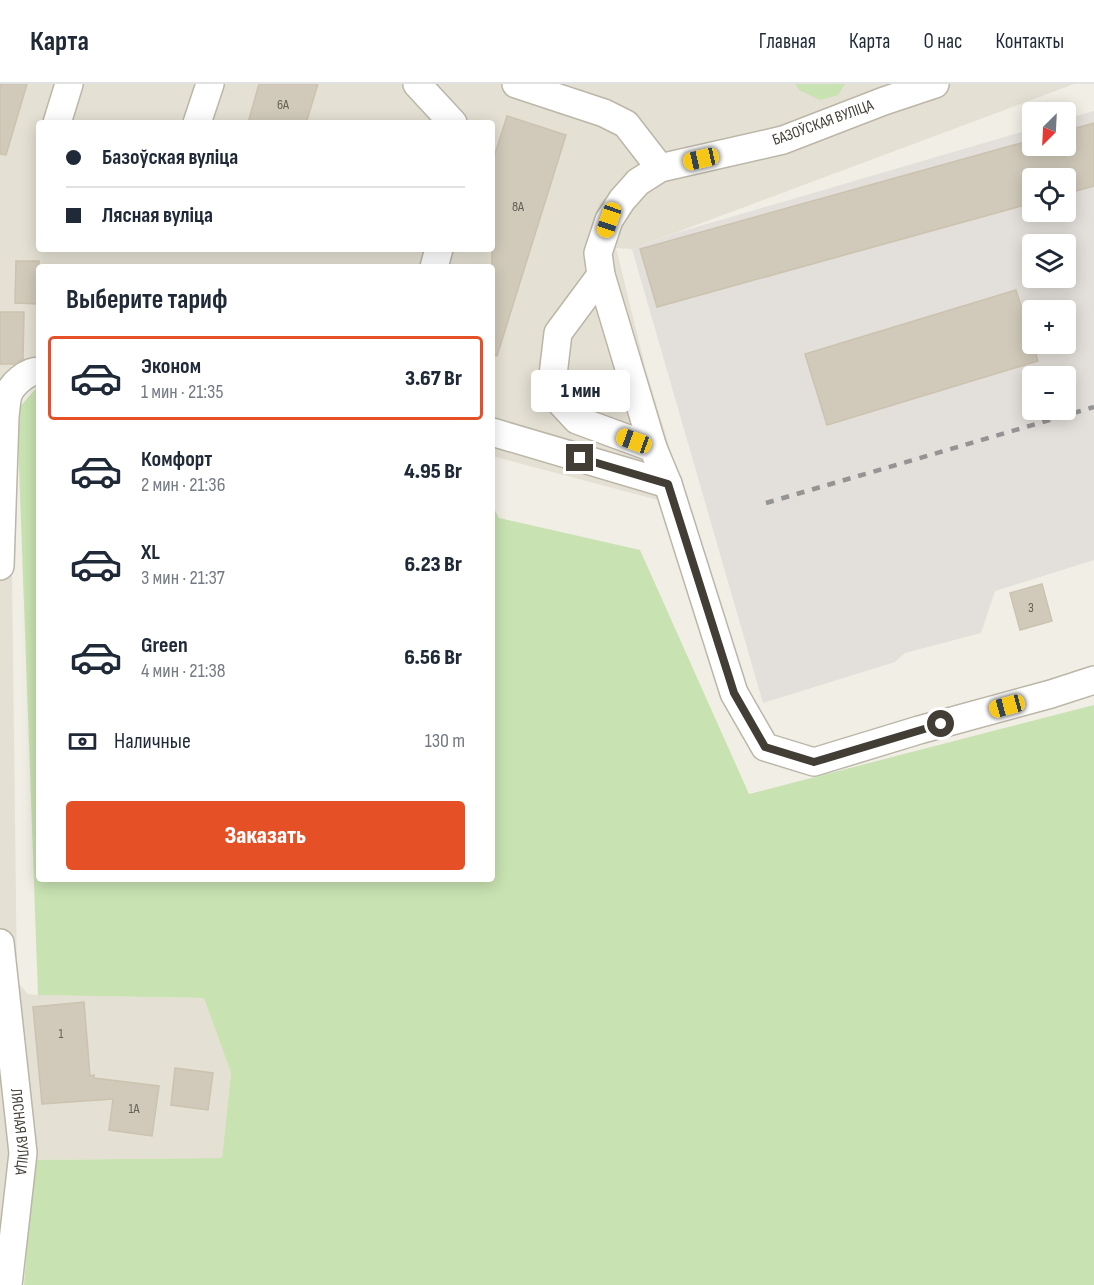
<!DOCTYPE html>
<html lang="ru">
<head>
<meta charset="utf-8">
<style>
	:root { --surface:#fff; --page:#f2f2f3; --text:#1f2937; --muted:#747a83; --line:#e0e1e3; --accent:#e65027 }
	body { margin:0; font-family:"Sofia Sans Condensed",sans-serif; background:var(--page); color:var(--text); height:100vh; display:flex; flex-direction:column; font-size:22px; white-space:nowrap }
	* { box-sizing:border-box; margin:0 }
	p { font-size:20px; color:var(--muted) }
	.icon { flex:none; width:33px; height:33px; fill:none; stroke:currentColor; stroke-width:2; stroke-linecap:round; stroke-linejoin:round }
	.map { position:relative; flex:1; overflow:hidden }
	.side { position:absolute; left:36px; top:180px; width:459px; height:618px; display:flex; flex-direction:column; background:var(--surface); border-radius:6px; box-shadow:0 3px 15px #0003 }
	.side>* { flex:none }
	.top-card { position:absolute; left:36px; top:36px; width:459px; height:132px; border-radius:6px; box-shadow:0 3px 15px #0003; display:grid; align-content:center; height:132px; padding:0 30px; background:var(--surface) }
	.needle { width:39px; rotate:204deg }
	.tools { position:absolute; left:1022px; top:18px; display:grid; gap:12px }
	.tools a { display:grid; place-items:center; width:54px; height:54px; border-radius:6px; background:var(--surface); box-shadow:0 3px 15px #0003; font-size:30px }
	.end { position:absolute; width:27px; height:27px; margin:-14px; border:8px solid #423e35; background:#fff; box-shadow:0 0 0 3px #fff }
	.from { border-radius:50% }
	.bubble { position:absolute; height:42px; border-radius:6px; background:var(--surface); box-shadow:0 3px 15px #0003; font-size:20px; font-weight:800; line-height:42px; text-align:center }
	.car { position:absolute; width:18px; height:36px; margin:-18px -9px; border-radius:8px; box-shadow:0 0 4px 2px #0007; background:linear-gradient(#f5c518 24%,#345 0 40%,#f5c518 0 76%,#345 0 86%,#f5c518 0) }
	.top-card b { display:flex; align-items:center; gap:21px; height:57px; font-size:22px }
	.top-card b+b { border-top:2px solid var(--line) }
	.top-card i { width:15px; height:15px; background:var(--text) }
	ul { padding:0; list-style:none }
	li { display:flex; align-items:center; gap:18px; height:84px; margin:0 12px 9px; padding:0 18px; border:3px solid transparent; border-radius:6px }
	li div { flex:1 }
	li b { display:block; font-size:22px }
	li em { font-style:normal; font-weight:800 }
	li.active { border-color:var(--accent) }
	li>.icon { width:54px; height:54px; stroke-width:1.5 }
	h2 { padding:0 30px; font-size:27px; line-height:72px }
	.pay { display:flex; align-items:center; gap:15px; height:66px; padding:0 30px; font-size:22px }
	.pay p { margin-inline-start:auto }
	.primary-button { display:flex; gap:12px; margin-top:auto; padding:12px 30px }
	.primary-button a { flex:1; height:69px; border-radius:6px; background:var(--accent); color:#fff; font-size:24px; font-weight:800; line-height:69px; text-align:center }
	header { display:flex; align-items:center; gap:36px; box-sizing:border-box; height:84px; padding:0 30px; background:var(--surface); border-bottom:2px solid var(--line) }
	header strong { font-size:28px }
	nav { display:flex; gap:33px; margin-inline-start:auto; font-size:21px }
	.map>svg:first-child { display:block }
	.residential { fill:#e4e0d3; fill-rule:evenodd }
	.industrial { fill:#e3dfda; fill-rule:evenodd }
	.green { fill:#c8e2b1 }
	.building { fill:#d1cabb; stroke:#cbc2af; stroke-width:1.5 }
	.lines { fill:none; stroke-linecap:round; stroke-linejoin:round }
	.minor-casing { stroke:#bbb6a8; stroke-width:30 }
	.minor { stroke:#fff; stroke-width:27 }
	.rail { stroke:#949494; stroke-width:4.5; stroke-dasharray:8 8; stroke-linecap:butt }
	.route { stroke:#423e35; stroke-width:8 }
	.labels { text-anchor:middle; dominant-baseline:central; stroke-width:5; stroke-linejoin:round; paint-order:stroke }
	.number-label { font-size:14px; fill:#666156 }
	.street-label { font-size:16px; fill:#423e35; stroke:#fff }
</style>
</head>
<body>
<header>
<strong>Карта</strong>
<nav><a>Главная</a><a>Карта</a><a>О нас</a><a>Контакты</a></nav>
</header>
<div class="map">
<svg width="1094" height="1201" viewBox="0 0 1094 1201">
	<rect width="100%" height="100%" fill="#f1eee5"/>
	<path class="residential" d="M 0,0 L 1074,0 L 632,165 L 616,164 L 646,286 L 688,424 L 492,372 L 492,183 L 39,183 L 39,290 L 10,327 L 17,898 L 28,910 L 38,911 L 204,914 L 231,989 L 222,1074 L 34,1076 L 0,1201 ZM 39,39 L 492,39 L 492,165 L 39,165 Z"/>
	<path class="industrial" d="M 1094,27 L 1094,476 L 995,507 L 981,549 L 905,569 L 895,578 L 763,619 L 632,165 L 676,149 L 1032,45 L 1032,62 L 1065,62 L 1065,35 ZM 1032,94 L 1065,94 L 1065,128 L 1032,128 ZM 1032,160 L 1065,160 L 1065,194 L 1032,194 ZM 1032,226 L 1065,226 L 1065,260 L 1032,260 ZM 1032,292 L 1065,292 L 1065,326 L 1032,326 Z"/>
	<path class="green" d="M 795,0 L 845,0 L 838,11 L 820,16 L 799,6 Z
		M 39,301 L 39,795 L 492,795 L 492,421 L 499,434 L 640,466 L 749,710 L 1094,621 L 1094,1201 L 24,1201 L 34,1076 L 222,1074 L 231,989 L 204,914 L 38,911 L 17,326 Z"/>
	<path class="building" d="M 0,0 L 27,0 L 6,71 L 0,70 Z
		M 259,0 L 318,0 L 306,39 L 248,39 Z
		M 507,32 L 566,51 L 497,272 L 492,271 L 492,79 Z
		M 1094,39 L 1094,102 L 1065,110 L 1065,94 L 1032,94 L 1032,119 L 657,223 L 640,165 L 1032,56 L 1032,62 L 1065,62 L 1065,47 Z
		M 16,177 L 39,177 L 39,220 L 15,219 Z
		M 1016,206 L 1038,277 L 827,341 L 805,270 Z
		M 0,228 L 24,228 L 23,275 L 14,280 L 0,280 Z
		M 1042,500 L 1052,537 L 1020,546 L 1010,509 Z
		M 84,918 L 90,992 L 94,991 L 94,994 L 159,1002 L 152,1052 L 109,1046 L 113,1015 L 42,1020 L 33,923 Z
		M 175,984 L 213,989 L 208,1026 L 171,1021 Z"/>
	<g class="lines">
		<defs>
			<g id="minor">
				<path d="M 417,0 L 453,39"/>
				<path d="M 516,0 L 604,29 L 626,40 L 660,84"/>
				<path d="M 935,0 L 884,17 L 783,56 L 660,84 L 638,98 L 622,116 L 609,136 L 598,169 L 601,191 L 653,364 L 668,400 L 734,609 L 765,663 L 814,678 L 919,646 L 1051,610 L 1094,596"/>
				<path d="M 57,39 L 69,0"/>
				<path d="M 197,39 L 210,0"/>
				<path d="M 434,183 L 439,165"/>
				<path d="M 601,191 L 558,249 L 551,308 L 577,336 L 653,364"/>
				<path d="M 492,348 L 668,400"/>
				<path d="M 0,482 L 5,332 C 6,326 6,318 8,311 C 12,300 27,287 39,287"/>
				<path id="s1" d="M 0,859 L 23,1069 L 8,1201"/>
			</g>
		</defs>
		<use href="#minor" class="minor-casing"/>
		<use href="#minor" class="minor"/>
		<path class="rail" d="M 766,419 L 1094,323"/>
	</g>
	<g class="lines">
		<path class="route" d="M 580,374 L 668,400 L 734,609 L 765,663 L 814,678 L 941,640"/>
	</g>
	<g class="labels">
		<g class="number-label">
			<text x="283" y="20">6А</text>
			<text x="518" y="122">8А</text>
			<text x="1031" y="523">3</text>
			<text x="61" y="949">1</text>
			<text x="134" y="1024">1А</text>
		</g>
		<g class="street-label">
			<text transform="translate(823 39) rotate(-20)">БАЗОЎСКАЯ ВУЛІЦА</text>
			<text stroke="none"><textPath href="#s1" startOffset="190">ЛЯСНАЯ ВУЛІЦА</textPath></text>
		</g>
	</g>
</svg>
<div class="tools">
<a><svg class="needle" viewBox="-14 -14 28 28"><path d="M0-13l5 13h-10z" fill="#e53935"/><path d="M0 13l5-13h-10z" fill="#747a83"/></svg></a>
<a><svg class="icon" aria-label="locate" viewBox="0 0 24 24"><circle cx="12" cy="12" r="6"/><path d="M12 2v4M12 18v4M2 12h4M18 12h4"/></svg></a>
<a><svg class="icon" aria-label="layers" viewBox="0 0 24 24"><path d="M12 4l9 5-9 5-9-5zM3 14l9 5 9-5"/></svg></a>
<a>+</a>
<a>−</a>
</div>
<i class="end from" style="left:941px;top:640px"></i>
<i class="end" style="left:580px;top:374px"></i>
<div class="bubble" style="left:531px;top:286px;width:99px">1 мин</div>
<i class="car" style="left:701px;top:75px;rotate:257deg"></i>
<i class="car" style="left:609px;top:136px;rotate:199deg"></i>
<i class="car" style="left:634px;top:357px;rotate:290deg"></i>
<i class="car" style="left:1007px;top:622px;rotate:255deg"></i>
<div class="top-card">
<b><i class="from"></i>Базоўская вуліца</b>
<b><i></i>Лясная вуліца</b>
</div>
<section class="side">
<h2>Выберите тариф</h2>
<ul>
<li class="active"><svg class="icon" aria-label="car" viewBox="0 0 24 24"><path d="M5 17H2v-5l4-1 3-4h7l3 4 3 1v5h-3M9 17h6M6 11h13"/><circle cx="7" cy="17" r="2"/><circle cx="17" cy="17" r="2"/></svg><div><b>Эконом</b><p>1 мин · 21:35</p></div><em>3.67 Br</em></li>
<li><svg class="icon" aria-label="car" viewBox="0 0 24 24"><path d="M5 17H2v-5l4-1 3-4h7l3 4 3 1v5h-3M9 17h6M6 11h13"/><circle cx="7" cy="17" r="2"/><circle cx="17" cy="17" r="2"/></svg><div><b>Комфорт</b><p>2 мин · 21:36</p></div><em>4.95 Br</em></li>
<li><svg class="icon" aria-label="car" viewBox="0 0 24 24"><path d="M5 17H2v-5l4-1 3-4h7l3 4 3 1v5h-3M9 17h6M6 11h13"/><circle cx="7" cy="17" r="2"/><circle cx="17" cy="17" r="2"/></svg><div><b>XL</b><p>3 мин · 21:37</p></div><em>6.23 Br</em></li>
<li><svg class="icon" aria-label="car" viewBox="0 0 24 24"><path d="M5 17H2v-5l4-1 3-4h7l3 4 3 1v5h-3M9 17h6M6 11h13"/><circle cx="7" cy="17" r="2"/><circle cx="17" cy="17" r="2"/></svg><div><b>Green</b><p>4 мин · 21:38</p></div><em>6.56 Br</em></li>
</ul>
<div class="pay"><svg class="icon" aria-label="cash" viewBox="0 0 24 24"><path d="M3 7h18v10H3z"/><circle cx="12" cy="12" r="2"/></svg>Наличные<p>130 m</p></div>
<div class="primary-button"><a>Заказать</a></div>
</section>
</div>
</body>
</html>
